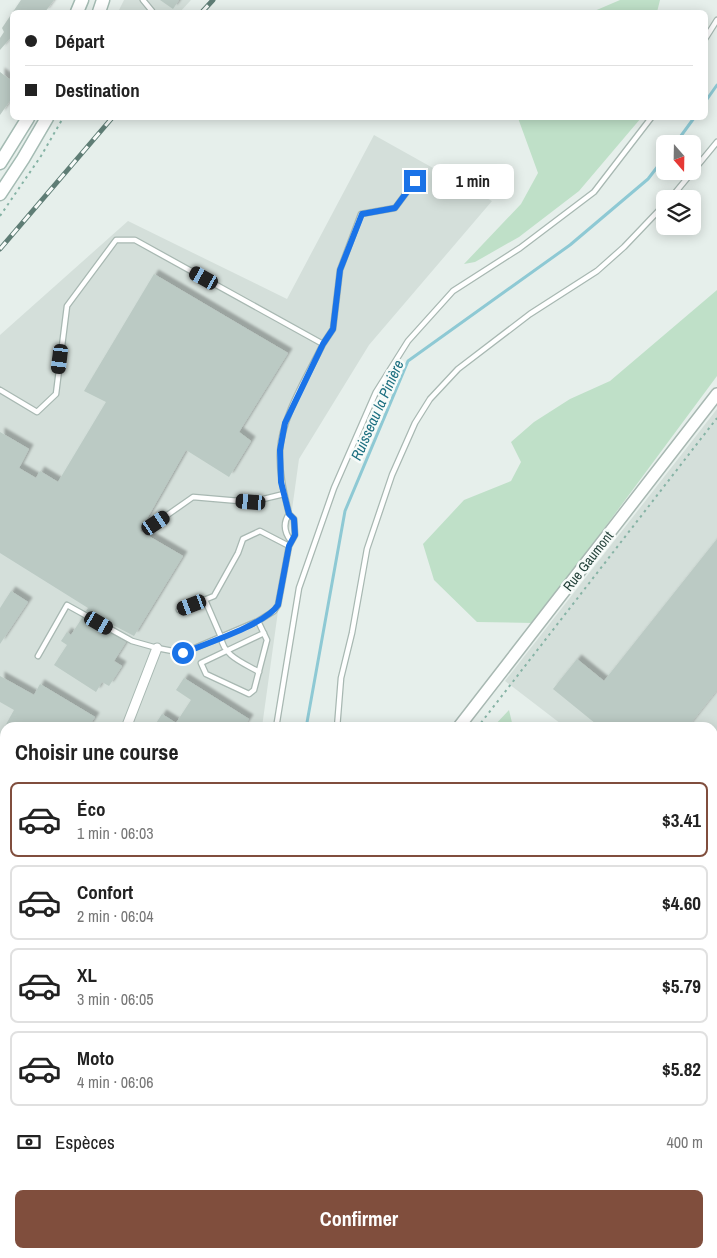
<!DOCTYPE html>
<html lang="fr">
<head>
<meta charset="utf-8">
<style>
	:root { --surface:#fff; --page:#f2f2f2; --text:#222; --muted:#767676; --line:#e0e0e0; --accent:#804e3d }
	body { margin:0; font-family:"Archivo Narrow",sans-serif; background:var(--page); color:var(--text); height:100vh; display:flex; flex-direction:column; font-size:19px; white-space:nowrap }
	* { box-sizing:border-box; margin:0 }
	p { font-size:16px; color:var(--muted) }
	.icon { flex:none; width:28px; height:28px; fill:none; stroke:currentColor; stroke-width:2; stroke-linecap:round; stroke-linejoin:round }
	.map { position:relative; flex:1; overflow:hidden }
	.side { position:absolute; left:0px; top:722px; width:718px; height:536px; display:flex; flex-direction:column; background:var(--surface); border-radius:15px 15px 0 0; box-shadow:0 2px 12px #0003 }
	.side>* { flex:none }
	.guide { position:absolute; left:10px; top:10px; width:698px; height:110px; border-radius:8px; box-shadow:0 2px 12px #0003; display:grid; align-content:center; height:110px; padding:0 15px; background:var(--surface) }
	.needle { width:32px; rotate:160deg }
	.controls { position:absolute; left:656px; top:135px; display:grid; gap:10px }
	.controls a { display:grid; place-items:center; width:45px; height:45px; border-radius:8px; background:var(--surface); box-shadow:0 2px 12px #0003; font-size:25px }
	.end { position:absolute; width:22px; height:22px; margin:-11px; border:6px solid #1a73e8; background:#fff; box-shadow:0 0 0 2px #fff }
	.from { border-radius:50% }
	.bubble { position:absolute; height:35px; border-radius:8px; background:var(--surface); box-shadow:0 2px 12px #0003; font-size:16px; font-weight:700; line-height:35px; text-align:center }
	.car { position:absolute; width:15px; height:30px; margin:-15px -8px; border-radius:6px; box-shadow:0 0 4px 1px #0007; background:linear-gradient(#222 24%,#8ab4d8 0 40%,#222 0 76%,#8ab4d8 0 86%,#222 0) }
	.guide b { display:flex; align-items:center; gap:18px; height:48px; font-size:19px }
	.guide b+b { border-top:1px solid var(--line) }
	.guide i { width:12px; height:12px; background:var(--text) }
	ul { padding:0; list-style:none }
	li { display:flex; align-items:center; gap:15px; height:75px; margin:0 10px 8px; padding:0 5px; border:2px solid var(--line); border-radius:8px }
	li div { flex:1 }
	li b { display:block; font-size:19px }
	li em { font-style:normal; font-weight:700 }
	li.active { border-color:var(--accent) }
	li>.icon { width:45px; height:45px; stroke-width:1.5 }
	h2 { padding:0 15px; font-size:22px; line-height:60px }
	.pay { display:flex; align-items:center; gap:12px; height:55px; padding:0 15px; font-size:19px }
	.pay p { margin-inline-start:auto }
	.cta { display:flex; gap:10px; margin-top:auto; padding:10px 15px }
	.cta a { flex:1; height:58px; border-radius:8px; background:var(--accent); color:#fff; font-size:20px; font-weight:700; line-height:58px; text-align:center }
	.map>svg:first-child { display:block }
	.built { fill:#d4dfda }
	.green { fill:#bfe0c8 }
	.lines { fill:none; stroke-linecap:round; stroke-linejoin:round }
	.stream { stroke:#8ec9d4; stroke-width:3 }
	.building { fill:#bbcac4; filter:url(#shadow) }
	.service-casing { stroke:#a8b8b2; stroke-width:7 }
	.minor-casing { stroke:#a8b8b2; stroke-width:11 }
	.tertiary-casing { stroke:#a8b8b2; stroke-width:14 }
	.secondary-casing { stroke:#a4bbb3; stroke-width:15 }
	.primary-casing { stroke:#c2cac8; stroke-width:16 }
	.trunk-casing { stroke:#c2cac8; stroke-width:18 }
	.motorway-casing { stroke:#c2cac8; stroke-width:18 }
	.path { stroke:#86b3a5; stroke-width:2; stroke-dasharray:2.5 4; stroke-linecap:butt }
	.service { stroke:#fff; stroke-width:4.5 }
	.minor { stroke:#fff; stroke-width:9 }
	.tertiary { stroke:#fff; stroke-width:11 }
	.secondary { stroke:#fff; stroke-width:12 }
	.primary { stroke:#6aa596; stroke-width:14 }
	.trunk { stroke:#4c8a7c; stroke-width:15 }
	.motorway { stroke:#2f6f62; stroke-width:15 }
	.rail-casing { stroke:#5f7d75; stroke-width:5 }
	.rail { stroke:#f7fbf9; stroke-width:3; stroke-dasharray:9; stroke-linecap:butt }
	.route { stroke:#1a73e8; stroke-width:6 }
	.labels { text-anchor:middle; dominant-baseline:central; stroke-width:5; stroke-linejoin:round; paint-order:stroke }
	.street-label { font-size:14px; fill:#24423a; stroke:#f7fbf9 }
	.water-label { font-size:15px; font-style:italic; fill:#1c6f80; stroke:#f7fbf9 }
</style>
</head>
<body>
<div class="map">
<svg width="717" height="1258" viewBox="0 0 717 1258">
	<defs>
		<filter id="shadow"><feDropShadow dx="4.5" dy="-4.5" stdDeviation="1" flood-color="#0004"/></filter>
	</defs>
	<rect width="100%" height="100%" fill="#e6efeb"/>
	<path class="built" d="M 124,0 L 191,0 L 180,12 L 118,12 Z
		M 374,135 L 492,201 L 369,345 L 299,459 L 262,727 L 5,728 L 5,1254 L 228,1254 L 226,1258 L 0,1258 L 0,335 L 128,221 L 287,299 Z
		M 717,409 L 717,742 L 713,748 L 712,728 L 565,727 L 505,681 Z"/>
	<path class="green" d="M 620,0 L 660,0 L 657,12 L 592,12 Z
		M 518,118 L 641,118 L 579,191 L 519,237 L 475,262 L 464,264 L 521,204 L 538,173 Z
		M 717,290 L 717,376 L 534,623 L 477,622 L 434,580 L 423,544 L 464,500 L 511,481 L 521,462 L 511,442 L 534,422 L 570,399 L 610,381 Z
		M 509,710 L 513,727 L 493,727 Z"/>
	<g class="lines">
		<path class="stream" d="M 705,102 L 717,85
			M 675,144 L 694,118
			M 306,728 L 345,511 L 408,361 L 570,245 L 648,179 L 665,157
			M 247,1258 L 249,1254"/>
	</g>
	<path class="building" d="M 21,0 L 54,0 L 45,12 L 12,12 L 12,36 L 0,50 L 0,38 L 4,32 L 2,28 Z
		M 160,0 L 179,0 L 173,9 Z
		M 0,72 L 12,81 L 12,98 L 0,115 Z
		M 154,274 L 288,353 L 239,432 L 251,441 L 229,477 L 186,450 L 140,531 L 183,556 L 134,636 L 86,611 L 88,608 L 0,553 L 0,432 L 29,449 L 19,468 L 36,478 L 40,471 L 58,482 L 106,402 L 84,391 Z
		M 717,539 L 717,690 L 687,728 L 601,728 L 553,689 L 577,659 L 604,681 Z
		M 11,591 L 28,602 L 0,644 L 0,608 Z
		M 82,618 L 126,642 L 114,661 L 122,666 L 109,686 L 102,682 L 96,692 L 54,665 L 67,645 L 61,641 L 67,632 L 71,635 Z
		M 0,676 L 34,695 L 40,684 L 95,717 L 88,728 L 4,728 L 14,710 L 0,702 Z
		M 184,678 L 249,719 L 243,728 L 238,728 L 230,723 L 227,728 L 153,728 L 162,714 L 176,723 L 191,700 L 176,690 Z"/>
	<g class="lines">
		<defs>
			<path id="service" d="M 143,0 L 152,11 L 151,12
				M 705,39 L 717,20
				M 670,199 L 717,142
				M 323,344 L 333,329 L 340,270 L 361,214 L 395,208 L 415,181
				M 0,390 L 37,412 L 56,394 L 67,306 L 116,240 L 135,240 L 323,344 C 308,375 281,418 280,452 C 279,473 284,493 289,514
				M 156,523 L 193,497 L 251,502 L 284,494
				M 289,546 L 295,535 L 294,519 L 289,514 C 283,523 284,532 291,541
				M 205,600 L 221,637 C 223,656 244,663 259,672
				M 258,621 L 267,640 L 254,690 L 249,694 L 206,674 L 201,663 L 264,633
				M 38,656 L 67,605 L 132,641 L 157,648 L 183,653 L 258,621 L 274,611 L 278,605 L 289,546 L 260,531 L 243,539 L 238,553 L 214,596 L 179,610
				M 276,728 L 299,588 L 334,488 L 376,392 L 408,341 L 453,291 L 520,248 L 594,192 L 651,118
				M 337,728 L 341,678 L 352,633 L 367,549 L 392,475 L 415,423 L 430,399 L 458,369 L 530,314 L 597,271 L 624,247 L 665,204
				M 293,1258 L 296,1254"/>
			<path id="minor" d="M 126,728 L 157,648
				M 0,920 L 5,923
				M 0,952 L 5,944
				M 0,1173 L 5,1177"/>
			<path id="tertiary" d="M 458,728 L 717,394"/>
			<path id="secondary" d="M 77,12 L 82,0
				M 99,12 L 103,0
				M 0,163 L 28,118
				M 0,194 L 23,159 L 47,118"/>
			<path id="primary" d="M 712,982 L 717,976
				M 498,1258 L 501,1254"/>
			<path id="trunk" d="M 712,788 L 717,783
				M 348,1258 L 351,1254"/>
			<path id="motorway" d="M 712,850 L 717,844
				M 712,925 L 717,919
				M 374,1258 L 376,1254
				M 396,1258 L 399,1254
				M 453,1258 L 456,1254"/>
		</defs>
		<use href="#service" class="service-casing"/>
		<use href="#minor" class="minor-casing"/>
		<use href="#tertiary" class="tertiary-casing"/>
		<use href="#secondary" class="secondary-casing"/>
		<use href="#primary" class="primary-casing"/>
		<use href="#trunk" class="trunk-casing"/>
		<use href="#motorway" class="motorway-casing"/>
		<path class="path" d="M 0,216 L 41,156 L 63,118
			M 477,728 L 717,418"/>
		<use href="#service" class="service"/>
		<use href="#minor" class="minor"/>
		<use href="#tertiary" class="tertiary"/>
		<use href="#secondary" class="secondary"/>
		<use href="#primary" class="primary"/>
		<use href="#trunk" class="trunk"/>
		<use href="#motorway" class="motorway"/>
		<defs>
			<path id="rail" d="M 202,12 L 213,0
				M 0,249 L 112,118"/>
		</defs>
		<use href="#rail" class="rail-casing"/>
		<use href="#rail" class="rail"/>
	</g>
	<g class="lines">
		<path class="route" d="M 183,653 C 205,644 266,624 278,605 L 289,546 L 295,535 L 294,519 L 289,514 L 281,482 L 280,450 L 285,423 L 323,344 L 333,329 L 340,270 L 362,214 L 395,208 L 415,181"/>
	</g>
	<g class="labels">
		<g class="street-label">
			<text transform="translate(588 561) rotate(-52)">Rue Gaumont</text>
		</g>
		<g class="water-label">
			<text transform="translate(377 410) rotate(-66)">Ruisseau la Pinière</text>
		</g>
	</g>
</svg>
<div class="controls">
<a><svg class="needle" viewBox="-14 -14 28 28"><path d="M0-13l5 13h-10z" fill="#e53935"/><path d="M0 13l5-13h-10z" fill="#767676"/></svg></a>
<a><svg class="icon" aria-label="layers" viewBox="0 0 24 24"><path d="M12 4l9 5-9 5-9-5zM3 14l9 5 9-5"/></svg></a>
</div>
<i class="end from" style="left:183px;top:653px"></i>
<i class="end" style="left:415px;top:181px"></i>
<div class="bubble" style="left:432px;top:164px;width:82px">1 min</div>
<i class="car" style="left:204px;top:278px;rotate:299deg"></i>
<i class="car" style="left:60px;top:359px;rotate:187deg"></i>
<i class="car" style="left:251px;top:502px;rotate:275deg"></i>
<i class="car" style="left:156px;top:523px;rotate:56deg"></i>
<i class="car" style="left:192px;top:605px;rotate:249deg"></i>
<i class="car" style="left:99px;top:623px;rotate:120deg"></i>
<div class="guide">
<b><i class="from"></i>Départ</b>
<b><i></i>Destination</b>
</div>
<section class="side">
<h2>Choisir une course</h2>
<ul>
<li class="active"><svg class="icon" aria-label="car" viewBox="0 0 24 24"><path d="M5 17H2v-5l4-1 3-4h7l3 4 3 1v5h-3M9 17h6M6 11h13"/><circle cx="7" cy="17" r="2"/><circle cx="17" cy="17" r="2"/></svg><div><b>Éco</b><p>1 min · 06:03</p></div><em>$3.41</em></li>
<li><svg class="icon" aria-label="car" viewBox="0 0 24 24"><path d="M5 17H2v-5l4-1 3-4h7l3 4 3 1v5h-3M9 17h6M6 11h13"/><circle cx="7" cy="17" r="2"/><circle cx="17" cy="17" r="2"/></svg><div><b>Confort</b><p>2 min · 06:04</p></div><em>$4.60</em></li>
<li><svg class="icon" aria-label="car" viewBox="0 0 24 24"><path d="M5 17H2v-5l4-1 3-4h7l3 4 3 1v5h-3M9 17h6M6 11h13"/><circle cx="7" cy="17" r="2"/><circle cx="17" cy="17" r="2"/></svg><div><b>XL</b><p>3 min · 06:05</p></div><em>$5.79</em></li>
<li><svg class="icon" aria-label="car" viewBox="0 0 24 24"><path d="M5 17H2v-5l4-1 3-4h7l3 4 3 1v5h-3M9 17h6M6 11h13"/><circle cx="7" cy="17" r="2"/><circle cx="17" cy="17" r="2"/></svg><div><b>Moto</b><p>4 min · 06:06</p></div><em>$5.82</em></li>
</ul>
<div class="pay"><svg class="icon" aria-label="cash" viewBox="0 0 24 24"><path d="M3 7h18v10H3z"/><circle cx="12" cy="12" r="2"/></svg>Espèces<p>400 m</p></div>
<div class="cta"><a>Confirmer</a></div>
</section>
</div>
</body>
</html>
